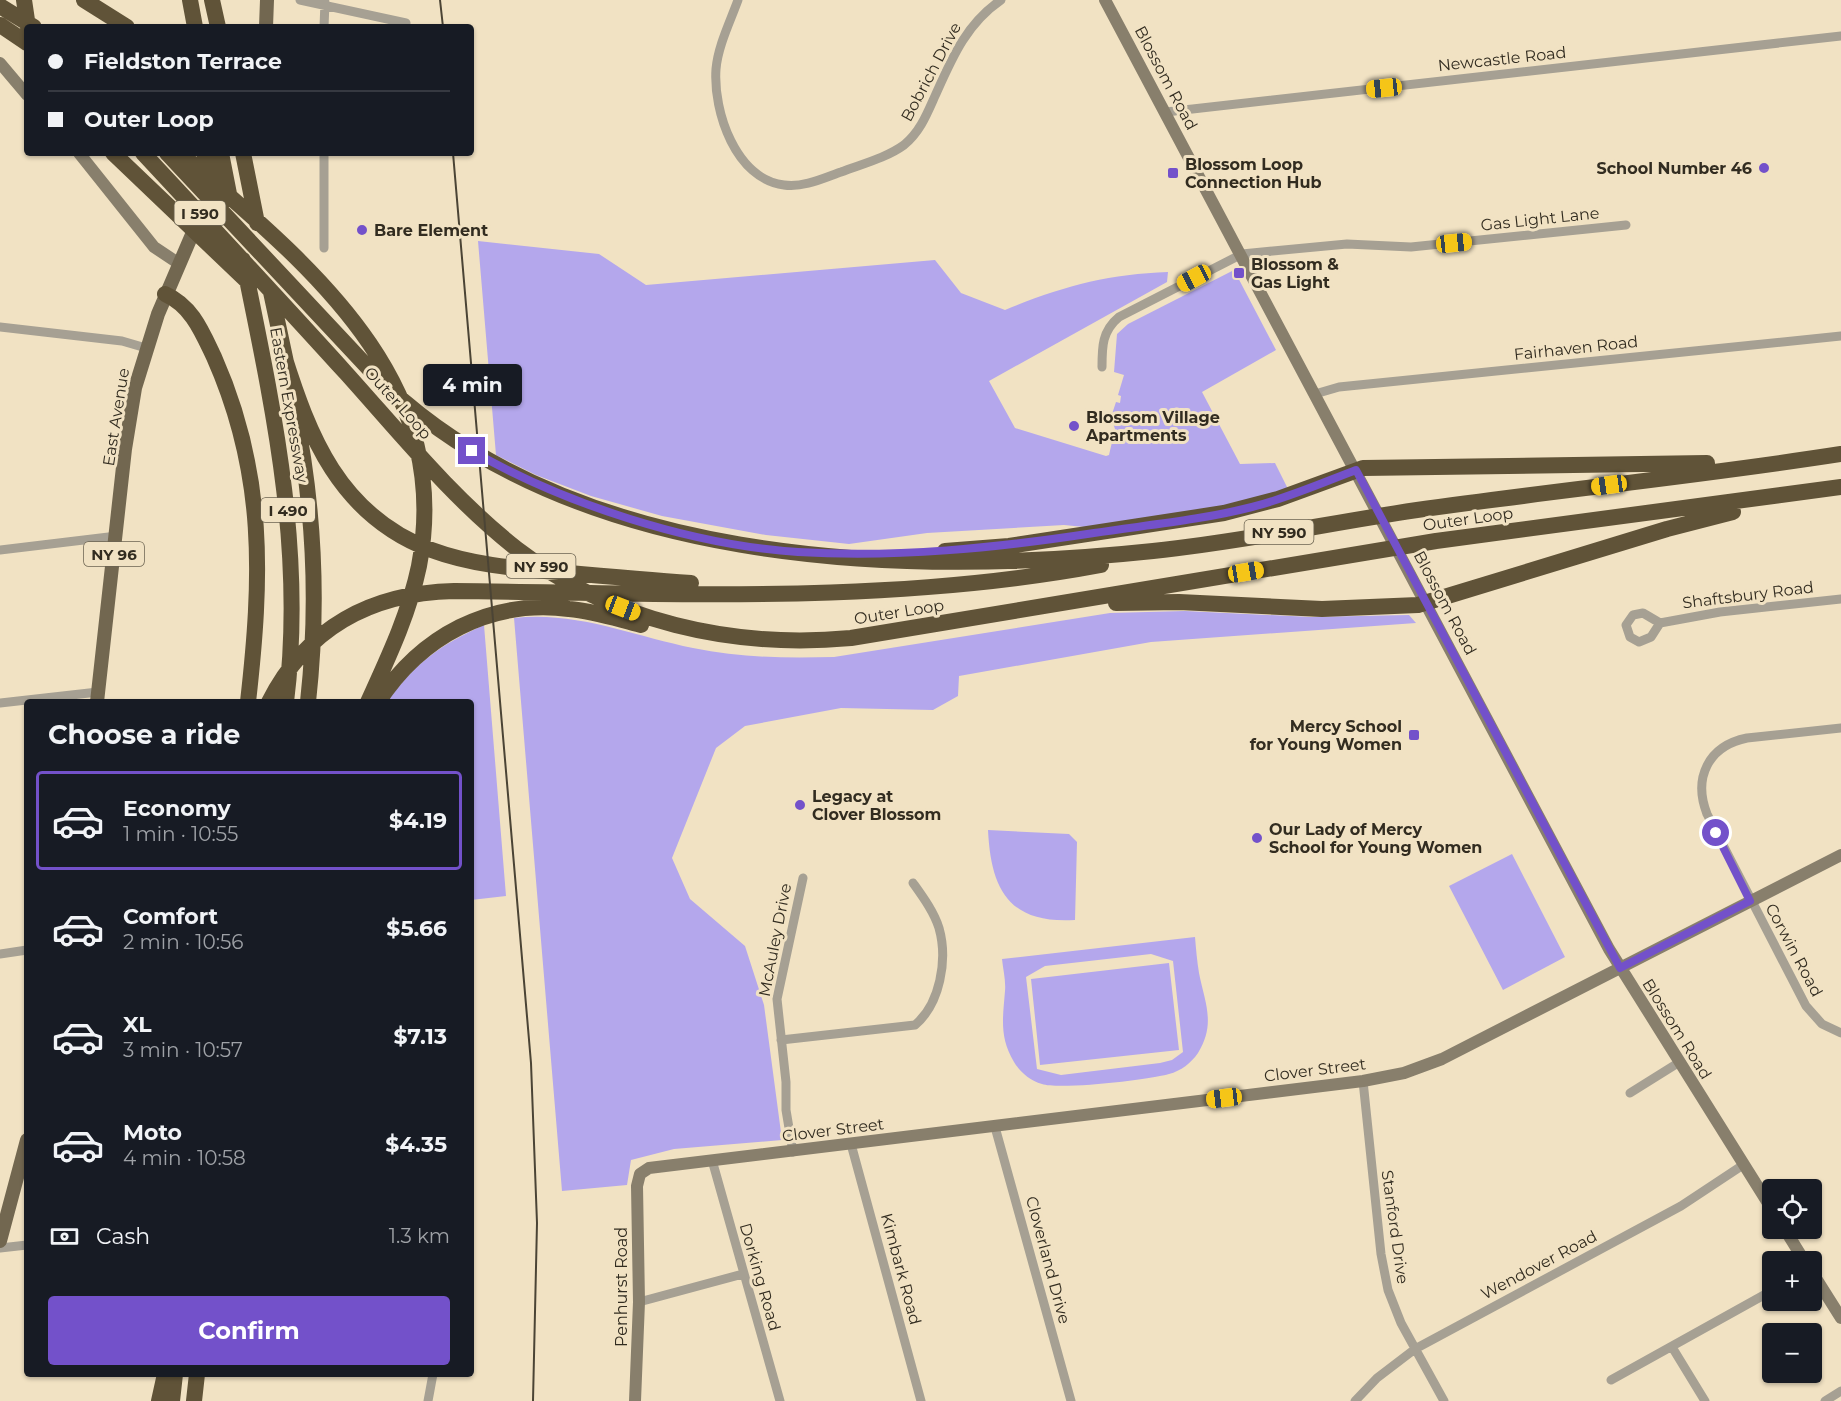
<!DOCTYPE html>
<html lang="en">
<head>
<meta charset="utf-8">
<style>
	:root { --surface:#171b24; --page:#20242c; --text:#f1f3f6; --muted:#9ea1a6; --line:#363941; --accent:#7351ca }
	body { margin:0; font-family:Montserrat,sans-serif; background:var(--page); color:var(--text); height:100vh; display:flex; flex-direction:column; font-size:22px; white-space:nowrap }
	* { box-sizing:border-box; margin:0 }
	p { font-size:20px; color:var(--muted) }
	.icon { flex:none; width:33px; height:33px; fill:none; stroke:currentColor; stroke-width:2; stroke-linecap:round; stroke-linejoin:round }
	.map { position:relative; flex:1; overflow:hidden }
	.sheet { position:absolute; left:24px; top:699px; width:450px; height:678px; display:flex; flex-direction:column; background:var(--surface); border-radius:6px; box-shadow:0 2px 4px #0004 }
	.sheet>* { flex:none }
	.hud { position:absolute; left:24px; top:24px; width:450px; height:132px; border-radius:6px; box-shadow:0 2px 4px #0004; display:grid; align-content:center; height:132px; padding:0 24px; background:var(--surface) }
	.controls { position:absolute; left:1762px; top:1179px; display:grid; gap:12px }
	.controls a { display:grid; place-items:center; width:60px; height:60px; border-radius:6px; background:var(--surface); box-shadow:0 2px 4px #0004; font-size:30px }
	.end { position:absolute; width:27px; height:27px; margin:-14px; border:8px solid #7351ca; background:#fff; box-shadow:0 0 0 3px #fff }
	.from { border-radius:50% }
	.bubble { position:absolute; height:42px; border-radius:6px; background:var(--surface); box-shadow:0 2px 4px #0004; font-size:20px; font-weight:700; line-height:42px; text-align:center }
	.car { position:absolute; width:18px; height:36px; margin:-18px -9px; border-radius:8px; box-shadow:0 0 4px 2px #0007; background:linear-gradient(#f5c518 24%,#345 0 40%,#f5c518 0 76%,#345 0 86%,#f5c518 0) }
	.hud b { display:flex; align-items:center; gap:21px; height:57px; font-size:22px }
	.hud b+b { border-top:2px solid var(--line) }
	.hud i { width:15px; height:15px; background:var(--text) }
	ul { padding:0; list-style:none }
	li { display:flex; align-items:center; gap:18px; height:99px; margin:0 12px 9px; padding:0 12px; border:3px solid transparent; border-radius:6px }
	li div { flex:1 }
	li b { display:block; font-size:22px }
	li em { font-style:normal; font-weight:700 }
	li.selected { border-color:var(--accent) }
	li>.icon { width:54px; height:54px; stroke-width:1.5 }
	h2 { padding:0 24px; font-size:27px; line-height:72px }
	.pay { display:flex; align-items:center; gap:15px; height:66px; padding:0 24px; font-size:22px }
	.pay p { margin-inline-start:auto }
	.primary-button { display:flex; gap:12px; margin-top:auto; padding:12px 24px }
	.primary-button a { flex:1; height:69px; border-radius:6px; background:var(--accent); color:#fff; font-size:24px; font-weight:700; line-height:69px; text-align:center }
	.map>svg:first-child { display:block }
	.green { fill:#b4a7ec; fill-rule:evenodd }
	.lines { fill:none; stroke-linecap:round; stroke-linejoin:round }
	.street { stroke:#a6a093; stroke-width:9 }
	.secondary { stroke:#887f6c; stroke-width:12 }
	.primary { stroke:#726750; stroke-width:14 }
	.highway { stroke:#605338; stroke-width:16 }
	.rail { stroke:#4b4435; stroke-width:2 }
	.route { stroke:#7351ca; stroke-width:8 }
	.poi-dot { fill:#7351ca; stroke:#f1e2c3; stroke-width:2 }
	.labels { text-anchor:middle; dominant-baseline:central; stroke-width:6; stroke-linejoin:round; paint-order:stroke }
	.shield { fill:#f1e2c3; stroke:#6b6351; stroke-width:1.5 }
	.shield-label { font-size:15px; font-weight:bold; fill:#322c20 }
	.street-label { font-size:16px; fill:#322c20; stroke:#f1e2c3 }
	.poi-label { font-size:16px; font-weight:bold; fill:#322c20; stroke:#f1e2c3; text-anchor:start }
</style>
</head>
<body>
<div class="map">
<svg width="1841" height="1401" viewBox="0 0 1841 1401">
	<rect width="100%" height="100%" fill="#f1e2c3"/>
	<path class="green" d="M 478,241 L 599,254 L 646,285 L 935,260 L 961,293 L 1005,310 C 1060,287 1108,274 1168,272 L 1167,282 L 989,381 L 1015,428 L 1106,456 L 1109,455 L 1115,429 L 1111,417 L 1116,402 L 1120,403 L 1121,396 L 1118,395 L 1124,375 L 1114,372 L 1117,334 L 1128,324 L 1234,270 L 1276,350 L 1202,392 L 1240,464 L 1275,463 L 1288,489 L 1263,499 L 1095,528 L 1064,525 L 927,533 L 849,544 L 766,535 L 662,516 L 591,496 L 536,475 L 496,455 Z
		M 1185,611 L 1311,617 L 1409,615 L 1416,623 L 1151,642 L 959,676 L 958,696 L 933,710 L 841,708 L 745,726 L 716,748 L 672,858 L 690,899 L 745,946 L 764,1005 L 782,1140 L 674,1149 L 631,1160 L 627,1185 L 562,1191 L 514,618 C 577,611 633,636 693,648 C 740,658 786,658 834,657 L 1110,613 Z
		M 484,625 L 506,896 L 471,900 L 471,702 L 387,702 C 415,663 440,645 484,625 Z
		M 988,830 L 1069,834 L 1077,842 L 1075,920 C 1009,924 991,890 988,830 Z
		M 1512,854 L 1565,957 L 1503,990 L 1449,886 Z
		M 1195,937 C 1196,949 1197,961 1199,973 C 1205,1003 1216,1024 1198,1053 C 1191,1063 1181,1071 1169,1074 C 1149,1080 1059,1090 1042,1084 C 1030,1081 1020,1072 1014,1062 C 999,1037 1003,1017 1005,991 C 1006,981 1003,969 1002,959 ZM 1151,954 L 1173,961 L 1183,1052 L 1172,1060 L 1160,1063 L 1061,1075 L 1037,1069 L 1026,977 L 1045,966 Z
		M 1169,963 L 1179,1050 L 1040,1065 L 1031,979 Z"/>
	<g class="lines">
		<path class="street" d="M 300,0 L 406,23
			M 738,0 C 730,22 718,46 716,69 C 713,112 736,179 784,185 C 803,188 824,178 841,172 C 862,164 886,158 904,145 C 920,132 927,114 935,96 C 952,58 966,24 1001,0
			M 324,27 L 325,2
			M 1166,112 L 1841,36
			M 324,153 L 324,248
			M 0,327 L 122,341 L 146,348
			M 1102,367 C 1102,347 1102,331 1119,317 L 1242,254 L 1347,244 L 1411,247 L 1626,225
			M 1315,394 L 1339,387 L 1841,336
			M 0,550 L 117,536
			M 1643,613 L 1660,623 L 1651,637 L 1639,642 L 1630,637 L 1626,625 L 1633,615 Z
			M 1660,623 L 1720,612 L 1841,599
			M 0,703 L 98,692
			M 1841,728 L 1747,738 C 1708,746 1693,778 1707,814 L 1806,1006 L 1822,1024 L 1841,1033
			M 0,954 L 27,950
			M 781,1040 L 915,1025 C 940,1004 948,960 939,928 C 934,912 923,897 913,883
			M 1363,1081 L 1381,1254 L 1388,1290 L 1401,1323 L 1444,1401
			M 1630,1093 L 1678,1063
			M 995,1127 L 1071,1401
			M 851,1144 L 921,1401
			M 793,1152 L 786,1110 L 786,1082 L 777,999 L 803,878
			M 712,1160 L 780,1401
			M 0,1248 L 27,1245
			M 639,1302 L 743,1274
			M 1672,1347 L 1705,1401
			M 1611,1380 L 1773,1290
			M 428,1401 L 433,1374
			M 1355,1401 L 1377,1378 L 1415,1349 L 1681,1206 L 1743,1165
			M 1825,1401 L 1841,1391"/>
		<path class="secondary" d="M 1105,0 L 1609,949 L 1773,1211
			M 0,63 L 27,95
			M 79,153 L 154,247 L 178,263
			M 1784,1228 L 1805,1262
			M 1812,1272 L 1841,1318
			M 635,1401 L 639,1302 L 637,1186 L 640,1174 L 649,1168 L 1363,1081 L 1404,1073 L 1442,1059 L 1841,855"/>
		<path class="primary" d="M 266,27 L 267,0
			M 97,702 L 125,449 L 135,388 L 158,314 L 197,223
			M 0,1241 L 27,1140"/>
		<path class="highway" d="M 24,0 L 28,27
			M 84,0 L 127,27
			M 190,0 L 195,27
			M 212,0 L 218,27
			M 0,6 L 34,27
			M 0,25 L 27,43
			M 113,153 L 247,281
			M 143,153 C 211,226 279,299 346,373 C 400,433 453,499 517,549 C 612,622 733,649 851,638 L 1436,541 L 1841,487
			M 167,153 L 374,374 C 566,566 899,578 1153,551 C 1242,542 1329,523 1417,510 C 1558,490 1700,476 1841,454
			M 180,153 C 305,263 455,377 419,566 C 409,614 388,658 368,702
			M 204,153 L 213,181
			M 221,153 L 230,199
			M 243,153 L 257,223
			M 243,260 C 273,407 305,551 286,702
			M 271,292 L 287,367
			M 165,294 C 192,306 202,332 214,357 C 266,474 262,578 248,702
			M 284,356 C 296,394 310,435 332,469 C 387,554 465,565 559,572 C 603,576 647,580 691,583
			M 294,407 C 314,504 319,603 308,702
			M 945,551 L 1009,546 L 1224,513 L 1278,499 L 1363,468 L 1707,463
			M 1116,603 L 1179,602 L 1322,609 L 1418,605 L 1667,529 L 1733,512
			M 269,702 C 307,627 372,593 454,591 C 670,593 888,605 1101,565
			M 378,702 C 421,636 490,599 569,609 C 594,611 617,619 641,625
			M 159,1401 L 165,1374
			M 172,1401 L 175,1374
			M 194,1401 L 197,1374"/>
		<path class="rail" d="M 440,0 L 443,27
			M 453,153 L 531,1063 L 537,1223 L 533,1401"/>
	</g>
	<g class="lines">
		<path class="route" d="M 472,451 C 565,504 690,545 798,552 C 897,558 996,548 1094,533 C 1147,525 1201,520 1252,507 C 1288,498 1322,483 1356,470 L 1620,968 L 1750,901 L 1716,833"/>
	</g>
	<g class="poi-dot">
		<circle cx="1764" cy="168" r="6"/>
		<rect x="1167" y="167" width="12" height="12" rx="3"/>
		<circle cx="362" cy="230" r="6"/>
		<rect x="1233" y="267" width="12" height="12" rx="3"/>
		<circle cx="1074" cy="426" r="6"/>
		<rect x="1408" y="729" width="12" height="12" rx="3"/>
		<circle cx="800" cy="805" r="6"/>
		<circle cx="1257" cy="838" r="6"/>
	</g>
	<g class="labels">
		<g class="shield">
			<rect x="174.5" y="201" width="51" height="24" rx="4.5"/>
			<rect x="261" y="498" width="54" height="24" rx="4.5"/>
			<rect x="1244.5" y="520" width="69" height="24" rx="4.5"/>
			<rect x="84" y="542" width="60" height="24" rx="4.5"/>
			<rect x="506.5" y="554" width="69" height="24" rx="4.5"/>
		</g>
		<g class="shield-label">
			<text x="200" y="213">I 590</text>
			<text x="288" y="510">I 490</text>
			<text x="1279" y="532">NY 590</text>
			<text x="114" y="554">NY 96</text>
			<text x="541" y="566">NY 590</text>
		</g>
		<g class="street-label">
			<text transform="translate(1502 59) rotate(-6)">Newcastle Road</text>
			<text transform="translate(931 72) rotate(-62)">Bobrich Drive</text>
			<text transform="translate(1166 78) rotate(62)">Blossom Road</text>
			<text transform="translate(1540 219) rotate(-6)">Gas Light Lane</text>
			<text transform="translate(1576 348) rotate(-6)">Fairhaven Road</text>
			<text transform="translate(398 403) rotate(48)">Outer Loop</text>
			<text transform="translate(289 405) rotate(80)">Eastern Expressway</text>
			<text transform="translate(116 417) rotate(-81)">East Avenue</text>
			<text transform="translate(1468 519) rotate(-8)">Outer Loop</text>
			<text transform="translate(1748 595) rotate(-7)">Shaftsbury Road</text>
			<text transform="translate(1445 603) rotate(62)">Blossom Road</text>
			<text transform="translate(899 612) rotate(-9)">Outer Loop</text>
			<text transform="translate(775 940) rotate(-79)">McAuley Drive</text>
			<text transform="translate(1794 950) rotate(62)">Corwin Road</text>
			<text transform="translate(1677 1029) rotate(58)">Blossom Road</text>
			<text transform="translate(1315 1070) rotate(-7)">Clover Street</text>
			<text transform="translate(833 1130) rotate(-7)">Clover Street</text>
			<text transform="translate(1395 1227) rotate(82)">Stanford Drive</text>
			<text transform="translate(1048 1260) rotate(75)">Cloverland Drive</text>
			<text transform="translate(1539 1265) rotate(-28)">Wendover Road</text>
			<text transform="translate(901 1269) rotate(75)">Kimbark Road</text>
			<text transform="translate(760 1277) rotate(74)">Dorking Road</text>
			<text transform="translate(621 1287) rotate(-90)">Penhurst Road</text>
		</g>
		<g class="poi-label">
			<text x="1185" y="164">Blossom Loop<tspan x="1185" dy="18">Connection Hub</tspan></text>
			<text x="1752" y="168" text-anchor="end">School Number 46</text>
			<text x="374" y="230">Bare Element</text>
			<text x="1251" y="264">Blossom &amp;<tspan x="1251" dy="18">Gas Light</tspan></text>
			<text x="1086" y="417">Blossom Village<tspan x="1086" dy="18">Apartments</tspan></text>
			<text x="1402" y="726" text-anchor="end">Mercy School<tspan x="1402" dy="18">for Young Women</tspan></text>
			<text x="812" y="796">Legacy at<tspan x="812" dy="18">Clover Blossom</tspan></text>
			<text x="1269" y="829">Our Lady of Mercy<tspan x="1269" dy="18">School for Young Women</tspan></text>
		</g>
	</g>
</svg>
<div class="controls">
<a><svg class="icon" aria-label="locate" viewBox="0 0 24 24"><circle cx="12" cy="12" r="6"/><path d="M12 2v4M12 18v4M2 12h4M18 12h4"/></svg></a>
<a>+</a>
<a>−</a>
</div>
<i class="end from" style="left:1716px;top:833px"></i>
<i class="end" style="left:472px;top:451px"></i>
<div class="bubble" style="left:423px;top:364px;width:99px">4 min</div>
<i class="car" style="left:1384px;top:88px;rotate:264deg"></i>
<i class="car" style="left:1454px;top:243px;rotate:84deg"></i>
<i class="car" style="left:1194px;top:278px;rotate:242deg"></i>
<i class="car" style="left:1609px;top:485px;rotate:262deg"></i>
<i class="car" style="left:1246px;top:572px;rotate:81deg"></i>
<i class="car" style="left:623px;top:608px;rotate:111deg"></i>
<i class="car" style="left:1224px;top:1098px;rotate:263deg"></i>
<div class="hud">
<b><i class="from"></i>Fieldston Terrace</b>
<b><i></i>Outer Loop</b>
</div>
<section class="sheet">
<h2>Choose a ride</h2>
<ul>
<li class="selected"><svg class="icon" aria-label="car" viewBox="0 0 24 24"><path d="M5 17H2v-5l4-1 3-4h7l3 4 3 1v5h-3M9 17h6M6 11h13"/><circle cx="7" cy="17" r="2"/><circle cx="17" cy="17" r="2"/></svg><div><b>Economy</b><p>1 min · 10:55</p></div><em>$4.19</em></li>
<li><svg class="icon" aria-label="car" viewBox="0 0 24 24"><path d="M5 17H2v-5l4-1 3-4h7l3 4 3 1v5h-3M9 17h6M6 11h13"/><circle cx="7" cy="17" r="2"/><circle cx="17" cy="17" r="2"/></svg><div><b>Comfort</b><p>2 min · 10:56</p></div><em>$5.66</em></li>
<li><svg class="icon" aria-label="car" viewBox="0 0 24 24"><path d="M5 17H2v-5l4-1 3-4h7l3 4 3 1v5h-3M9 17h6M6 11h13"/><circle cx="7" cy="17" r="2"/><circle cx="17" cy="17" r="2"/></svg><div><b>XL</b><p>3 min · 10:57</p></div><em>$7.13</em></li>
<li><svg class="icon" aria-label="car" viewBox="0 0 24 24"><path d="M5 17H2v-5l4-1 3-4h7l3 4 3 1v5h-3M9 17h6M6 11h13"/><circle cx="7" cy="17" r="2"/><circle cx="17" cy="17" r="2"/></svg><div><b>Moto</b><p>4 min · 10:58</p></div><em>$4.35</em></li>
</ul>
<div class="pay"><svg class="icon" aria-label="cash" viewBox="0 0 24 24"><path d="M3 7h18v10H3z"/><circle cx="12" cy="12" r="2"/></svg>Cash<p>1.3 km</p></div>
<div class="primary-button"><a>Confirm</a></div>
</section>
</div>
</body>
</html>
